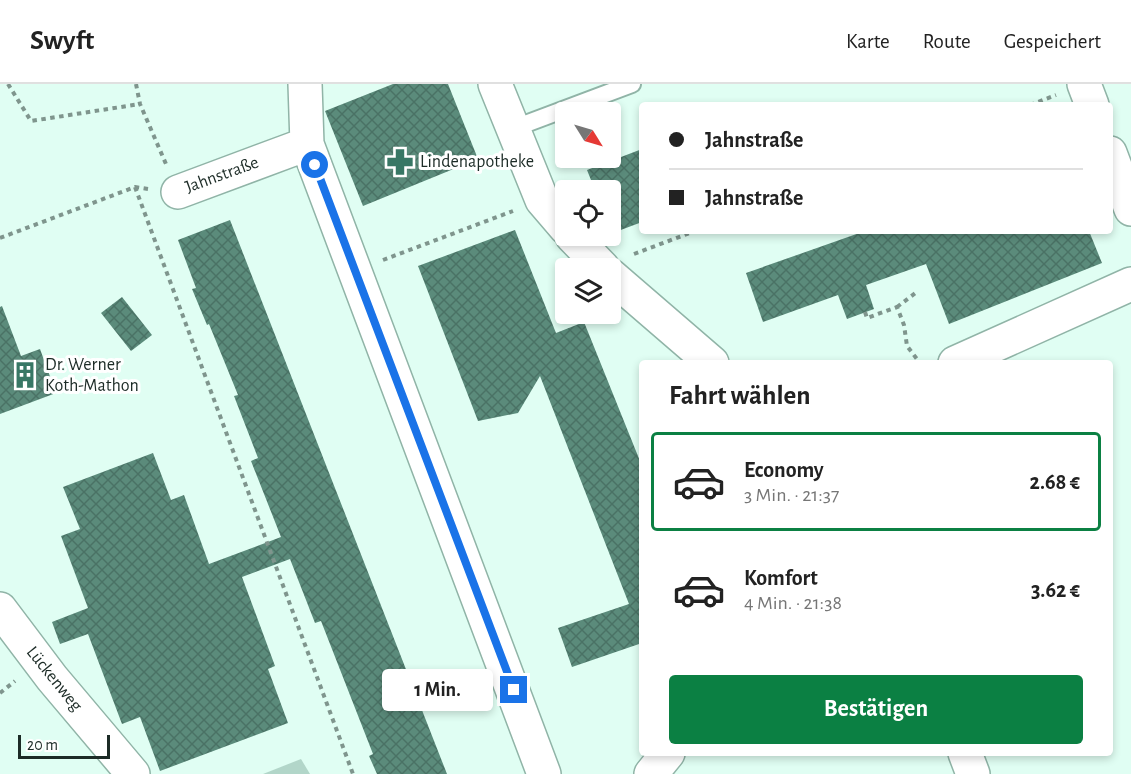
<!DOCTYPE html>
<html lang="de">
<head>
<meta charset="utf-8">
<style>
	:root { --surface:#fff; --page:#f2f2f2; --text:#222; --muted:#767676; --line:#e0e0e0; --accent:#0b8043 }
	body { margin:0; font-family:"Alegreya Sans",sans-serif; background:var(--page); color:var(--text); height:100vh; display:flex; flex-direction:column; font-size:22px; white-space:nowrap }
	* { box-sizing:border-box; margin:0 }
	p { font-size:20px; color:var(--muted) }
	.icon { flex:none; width:33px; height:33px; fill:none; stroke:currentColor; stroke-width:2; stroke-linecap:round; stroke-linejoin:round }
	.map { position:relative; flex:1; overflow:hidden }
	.details { position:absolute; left:639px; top:276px; width:474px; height:396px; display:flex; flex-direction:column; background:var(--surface); border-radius:6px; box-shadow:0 3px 9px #0003 }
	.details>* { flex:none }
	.top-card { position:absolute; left:639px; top:18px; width:474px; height:132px; border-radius:6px; box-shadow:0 3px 9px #0003; display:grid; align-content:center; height:132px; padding:0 30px; background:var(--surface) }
	.needle { width:39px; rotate:127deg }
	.controls { position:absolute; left:555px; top:18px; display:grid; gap:12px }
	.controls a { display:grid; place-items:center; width:66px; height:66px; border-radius:6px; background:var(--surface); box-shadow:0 3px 9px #0003; font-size:30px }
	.scale { position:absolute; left:18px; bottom:15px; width:92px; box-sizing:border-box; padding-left:6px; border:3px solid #1c2b26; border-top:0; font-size:16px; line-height:21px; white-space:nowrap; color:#1c2b26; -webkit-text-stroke:4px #fff; paint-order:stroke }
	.end { position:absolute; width:27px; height:27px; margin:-14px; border:8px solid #1a73e8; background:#fff; box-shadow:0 0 0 3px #fff }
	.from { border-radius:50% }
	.bubble { position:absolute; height:42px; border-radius:6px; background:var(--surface); box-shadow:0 3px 9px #0003; font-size:20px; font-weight:700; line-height:42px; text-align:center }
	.top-card b { display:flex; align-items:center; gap:21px; height:57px; font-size:22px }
	.top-card b+b { border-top:2px solid var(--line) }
	.top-card i { width:15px; height:15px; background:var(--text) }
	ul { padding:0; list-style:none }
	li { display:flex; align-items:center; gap:18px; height:99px; margin:0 12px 9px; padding:0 18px; border:3px solid transparent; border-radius:6px }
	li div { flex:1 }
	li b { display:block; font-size:22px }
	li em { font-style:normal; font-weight:700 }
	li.selected { border-color:var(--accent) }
	li>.icon { width:54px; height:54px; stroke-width:1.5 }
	h2 { padding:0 30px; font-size:27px; line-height:72px }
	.action { display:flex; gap:12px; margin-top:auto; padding:12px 30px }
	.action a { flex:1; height:69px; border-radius:6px; background:var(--accent); color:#fff; font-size:24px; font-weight:700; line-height:69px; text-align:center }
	header { display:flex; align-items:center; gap:36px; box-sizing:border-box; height:84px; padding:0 30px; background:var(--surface); border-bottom:2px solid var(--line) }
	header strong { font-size:28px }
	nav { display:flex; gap:33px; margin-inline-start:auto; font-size:21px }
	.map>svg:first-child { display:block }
	.green { fill:#b2d6c9 }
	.building { fill:url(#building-cross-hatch) }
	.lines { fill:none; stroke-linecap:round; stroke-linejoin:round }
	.lane-casing { stroke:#90b4a7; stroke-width:20 }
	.street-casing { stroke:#90b4a7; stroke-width:36 }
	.path { stroke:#7f958d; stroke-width:4; stroke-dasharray:4.5 4.5; stroke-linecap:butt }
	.lane { stroke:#fff; stroke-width:16 }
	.street { stroke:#fff; stroke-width:33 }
	.route { stroke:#1a73e8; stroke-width:8 }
	.labels { text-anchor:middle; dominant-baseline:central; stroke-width:6; stroke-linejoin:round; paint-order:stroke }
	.poi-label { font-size:18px; fill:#1c2b26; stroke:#fff; text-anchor:start }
	.street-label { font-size:18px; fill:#1c2b26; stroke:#fff }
</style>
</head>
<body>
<header>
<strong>Swyft</strong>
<nav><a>Karte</a><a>Route</a><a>Gespeichert</a></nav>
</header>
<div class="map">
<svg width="1131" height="690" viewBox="0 0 1131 690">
	<defs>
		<pattern id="building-cross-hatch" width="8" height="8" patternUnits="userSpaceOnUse" patternTransform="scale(1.5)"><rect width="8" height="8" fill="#5b8b7b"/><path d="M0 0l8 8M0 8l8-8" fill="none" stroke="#4a7265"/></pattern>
	</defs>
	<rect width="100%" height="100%" fill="#e0fef3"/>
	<path class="green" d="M 301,675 L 310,690 L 263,690 Z"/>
	<path class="building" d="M 393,0 L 448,0 L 478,75 L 363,122 L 325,27 Z
		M 642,65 L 642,138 L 610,150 L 610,106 L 595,106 L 587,86 Z
		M 230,136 L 447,690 L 377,690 L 369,672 L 373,670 L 321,537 L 315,539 L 290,475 L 242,493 L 275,582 L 268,585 L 288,639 L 160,687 L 140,633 L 122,640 L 88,550 L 60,560 L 52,538 L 88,524 L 61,452 L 80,445 L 63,403 L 153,369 L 171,416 L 184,411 L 209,480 L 281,453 L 251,377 L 258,374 L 234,312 L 238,311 L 209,240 L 207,241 L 192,205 L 196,204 L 178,156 Z
		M 515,146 L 556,249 L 584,238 L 642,382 L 642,559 L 572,583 L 558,544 L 629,520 L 540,292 L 518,329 L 478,337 L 418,182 Z
		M 865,147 L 1089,147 L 1102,179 L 949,240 L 926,180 L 866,201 L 874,225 L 847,235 L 838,211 L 763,238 L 746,189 Z
		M 122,213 L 152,251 L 131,267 L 101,229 Z
		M 2,222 L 21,272 L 40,265 L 56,309 L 0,330 L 0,223 Z"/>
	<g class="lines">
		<defs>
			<path id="lane" d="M 512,45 L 632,0"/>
			<path id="street" d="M 305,0 L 307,60 L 544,690
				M 495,0 L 542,116 L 566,144
				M 1084,0 L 1092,21
				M 1110,69 L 1131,125
				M 178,108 L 307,60
				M 572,152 L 603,184
				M 610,191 L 712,279
				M 955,279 L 1131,200
				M 0,525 L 52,594 L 133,690
				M 965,669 L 973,690
				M 651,690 L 668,669"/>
		</defs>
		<use href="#lane" class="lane-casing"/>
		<use href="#street" class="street-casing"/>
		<path class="path" d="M 8,0 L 31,37 L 140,20
			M 136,0 L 140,20 L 166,80
			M 1030,21 L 1056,11
			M 135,103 L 353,690
			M 0,154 L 135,103 L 148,105
			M 634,170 L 695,147
			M 383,176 L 513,127
			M 897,223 L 918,207
			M 865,228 L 867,234 L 897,223 L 904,241 L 907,262 L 920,279
			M 0,609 L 15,597"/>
		<use href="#lane" class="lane"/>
		<use href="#street" class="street"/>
	</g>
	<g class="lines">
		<path class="route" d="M 315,81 L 514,606"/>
	</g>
	<defs>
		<symbol id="pharmacy-bare" viewBox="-9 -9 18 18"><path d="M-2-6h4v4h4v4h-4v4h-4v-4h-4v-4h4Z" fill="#387765" stroke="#fff" stroke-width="2.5" paint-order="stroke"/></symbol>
		<symbol id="building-bare" viewBox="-9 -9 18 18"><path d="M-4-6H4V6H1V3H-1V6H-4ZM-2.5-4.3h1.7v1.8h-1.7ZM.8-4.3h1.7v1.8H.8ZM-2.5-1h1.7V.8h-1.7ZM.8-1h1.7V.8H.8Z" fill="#387765" stroke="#fff" stroke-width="2.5" paint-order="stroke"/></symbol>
	</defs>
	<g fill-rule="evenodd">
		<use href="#pharmacy-bare" x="381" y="59" width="38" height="38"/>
		<use href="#building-bare" x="6" y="272" width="38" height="38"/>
	</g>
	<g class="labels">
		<g class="poi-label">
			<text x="420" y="78">Lindenapotheke</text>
			<text x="45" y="281">Dr. Werner<tspan x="45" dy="21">Koth-Mathon</tspan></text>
		</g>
		<g class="street-label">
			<text transform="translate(222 91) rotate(-20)">Jahnstraße</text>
			<text transform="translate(54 595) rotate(51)">Lückenweg</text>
		</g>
	</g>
</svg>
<div class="controls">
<a><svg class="needle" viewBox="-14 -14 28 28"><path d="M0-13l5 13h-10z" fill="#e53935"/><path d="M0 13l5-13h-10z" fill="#767676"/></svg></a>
<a><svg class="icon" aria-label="locate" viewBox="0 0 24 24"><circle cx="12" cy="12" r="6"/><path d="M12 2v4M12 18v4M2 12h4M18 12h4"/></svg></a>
<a><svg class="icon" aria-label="layers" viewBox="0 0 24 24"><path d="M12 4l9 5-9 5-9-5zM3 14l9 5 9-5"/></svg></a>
</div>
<div class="scale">20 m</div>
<i class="end from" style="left:315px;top:81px"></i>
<i class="end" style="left:514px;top:606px"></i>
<div class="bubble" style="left:382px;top:585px;width:111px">1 Min.</div>
<div class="top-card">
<b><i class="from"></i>Jahnstraße</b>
<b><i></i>Jahnstraße</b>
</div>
<section class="details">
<h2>Fahrt wählen</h2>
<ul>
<li class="selected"><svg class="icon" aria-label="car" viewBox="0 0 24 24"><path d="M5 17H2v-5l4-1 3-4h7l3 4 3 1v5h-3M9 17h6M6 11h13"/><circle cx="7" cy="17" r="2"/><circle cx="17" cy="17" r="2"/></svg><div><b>Economy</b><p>3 Min. · 21:37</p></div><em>2.68 €</em></li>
<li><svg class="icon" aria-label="car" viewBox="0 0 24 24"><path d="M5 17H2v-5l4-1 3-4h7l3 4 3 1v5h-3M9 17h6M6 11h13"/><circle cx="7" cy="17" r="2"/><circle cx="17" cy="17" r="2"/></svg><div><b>Komfort</b><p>4 Min. · 21:38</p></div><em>3.62 €</em></li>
</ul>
<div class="action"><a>Bestätigen</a></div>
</section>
</div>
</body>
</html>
